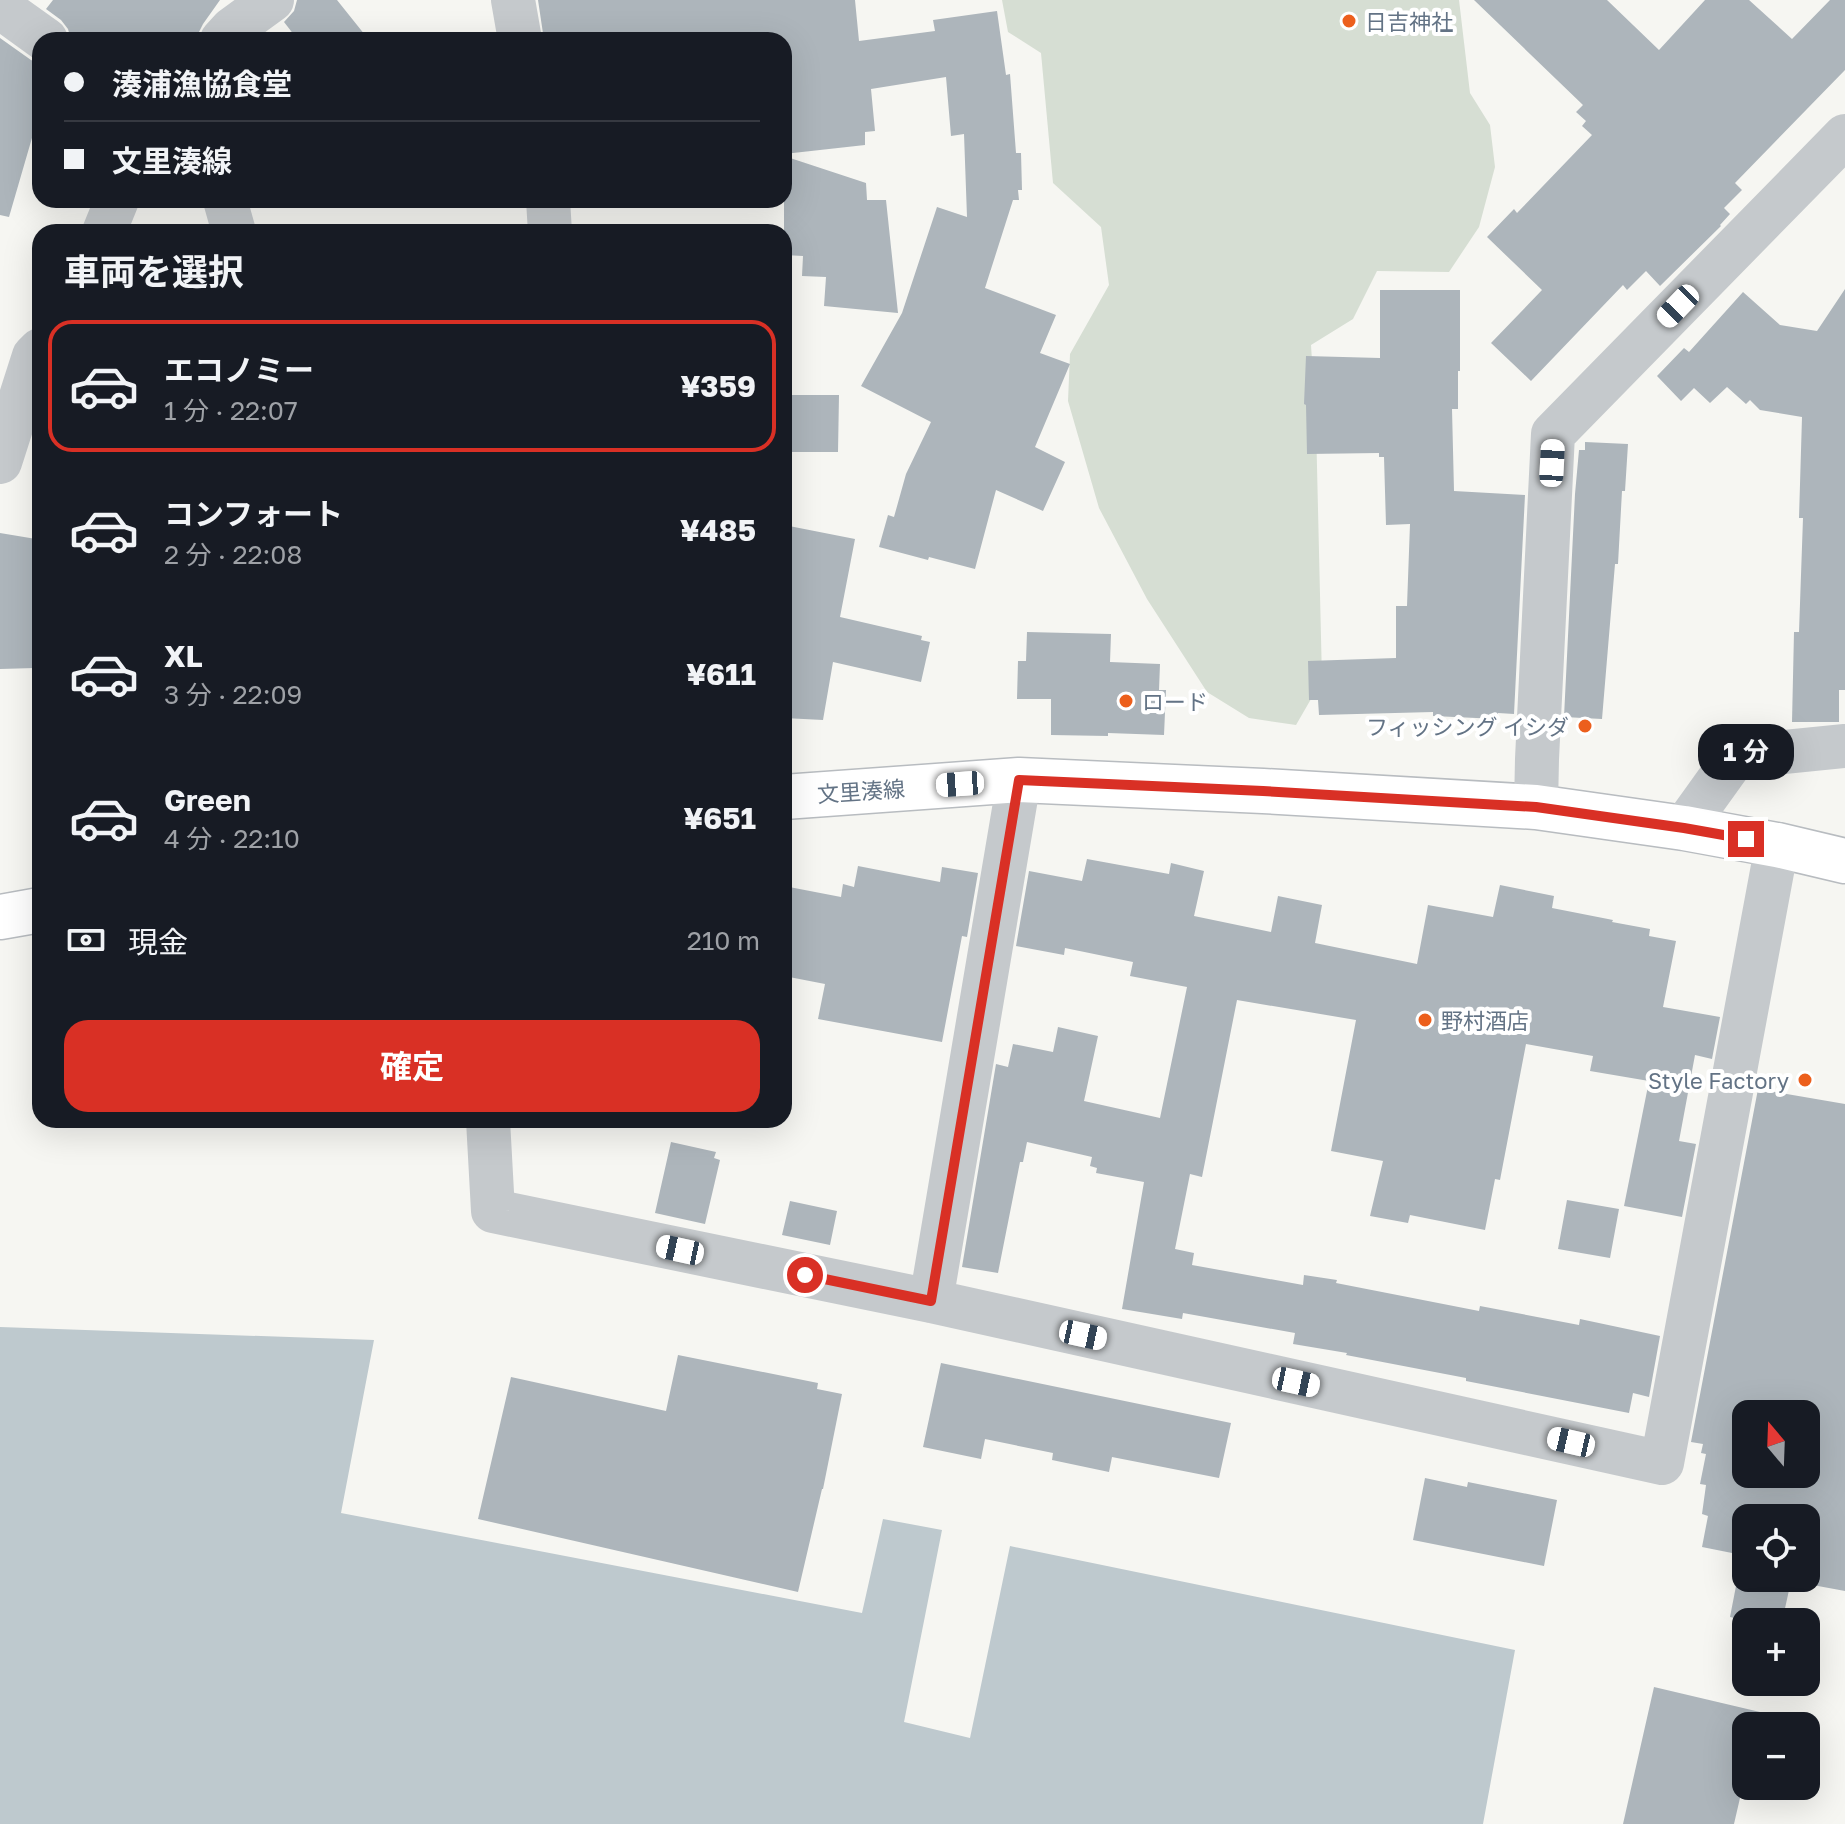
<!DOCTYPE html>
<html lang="ja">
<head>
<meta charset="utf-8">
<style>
	:root { --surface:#171b24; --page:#242831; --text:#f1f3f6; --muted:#9ea1a6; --line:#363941; --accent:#d93025 }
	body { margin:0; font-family:"Golos Text","Noto Sans JP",sans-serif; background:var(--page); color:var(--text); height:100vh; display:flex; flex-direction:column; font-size:30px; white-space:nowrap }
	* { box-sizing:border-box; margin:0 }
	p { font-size:26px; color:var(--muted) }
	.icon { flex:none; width:44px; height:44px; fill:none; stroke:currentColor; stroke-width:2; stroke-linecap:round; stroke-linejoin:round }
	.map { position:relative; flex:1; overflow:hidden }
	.panel { position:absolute; left:32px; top:224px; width:760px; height:904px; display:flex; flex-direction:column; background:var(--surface); border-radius:24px; box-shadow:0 8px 32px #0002 }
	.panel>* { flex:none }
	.banner { position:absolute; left:32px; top:32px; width:760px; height:176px; border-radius:24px; box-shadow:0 8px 32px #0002; display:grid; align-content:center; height:176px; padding:0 32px; background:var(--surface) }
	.needle { width:52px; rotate:341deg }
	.tools { position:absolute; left:1732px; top:1400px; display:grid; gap:16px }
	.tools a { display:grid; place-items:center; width:88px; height:88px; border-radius:16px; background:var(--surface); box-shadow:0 8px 32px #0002; font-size:40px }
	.end { position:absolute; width:36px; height:36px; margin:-18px; border:10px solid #d93025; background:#fff; box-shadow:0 0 0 4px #fff }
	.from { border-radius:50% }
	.bubble { position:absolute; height:56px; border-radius:24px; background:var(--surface); box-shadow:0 8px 32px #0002; font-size:26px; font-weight:700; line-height:56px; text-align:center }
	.car { position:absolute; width:24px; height:48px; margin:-24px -12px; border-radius:10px; box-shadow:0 0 6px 2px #0007; background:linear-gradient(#fff 24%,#345 0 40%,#fff 0 76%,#345 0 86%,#fff 0) }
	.banner b { display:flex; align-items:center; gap:28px; height:76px; font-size:30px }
	.banner b+b { border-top:2px solid var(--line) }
	.banner i { width:20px; height:20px; background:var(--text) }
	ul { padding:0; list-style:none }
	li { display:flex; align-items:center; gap:24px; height:132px; margin:0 16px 12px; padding:0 16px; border:4px solid transparent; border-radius:24px }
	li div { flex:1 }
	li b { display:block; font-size:30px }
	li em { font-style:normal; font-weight:700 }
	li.selected { border-color:var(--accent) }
	li>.icon { width:72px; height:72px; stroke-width:1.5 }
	h2 { padding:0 32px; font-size:36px; line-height:96px }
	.pay { display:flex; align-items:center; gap:20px; height:88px; padding:0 32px; font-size:30px }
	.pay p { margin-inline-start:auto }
	.button { display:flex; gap:16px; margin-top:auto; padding:16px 32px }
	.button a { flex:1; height:92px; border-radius:24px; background:var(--accent); color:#fff; font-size:32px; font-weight:700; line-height:92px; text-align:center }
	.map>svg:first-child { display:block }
	.green { fill:#d6ded3 }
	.water { fill:#bec9ce }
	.building { fill:#adb5bb; fill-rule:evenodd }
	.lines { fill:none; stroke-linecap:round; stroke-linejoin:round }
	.major-casing { stroke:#b8bcc0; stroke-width:47 }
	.minor { stroke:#c5c9cc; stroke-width:44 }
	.major { stroke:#fff; stroke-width:44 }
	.route { stroke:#d93025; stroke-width:10 }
	.poi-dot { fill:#ec5f1c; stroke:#fff; stroke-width:3 }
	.labels { text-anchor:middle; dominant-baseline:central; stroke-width:8; stroke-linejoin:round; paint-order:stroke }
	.poi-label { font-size:22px; fill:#637385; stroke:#fff; text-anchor:start }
	.street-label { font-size:22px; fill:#637385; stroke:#fff }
</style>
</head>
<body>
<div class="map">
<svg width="1845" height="1824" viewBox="0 0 1845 1824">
	<rect width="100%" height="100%" fill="#f6f6f2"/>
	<path class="green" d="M 1002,0 L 1459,0 L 1470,93 L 1490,125 L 1495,167 L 1479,227 L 1449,272 L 1377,271 L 1353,319 L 1311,345 L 1316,424 L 1322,680 L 1296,725 L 1249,718 L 1207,692 L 1147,599 L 1099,508 L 1068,401 L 1070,354 L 1109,285 L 1101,227 L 1053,183 L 1041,53 L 1008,32 Z"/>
	<path class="water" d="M 0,1327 L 374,1340 L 341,1513 L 862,1613 L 883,1519 L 942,1530 L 904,1722 L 970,1738 L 1010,1546 L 1515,1650 L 1483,1824 L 0,1824 Z"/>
	<path class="building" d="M 53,0 L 220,0 L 203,24 L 195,40 L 71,40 L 68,29 L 61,20 L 46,9 Z
		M 297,0 L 337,0 L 369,40 L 298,40 L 284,22 L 294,11 Z
		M 538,0 L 855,0 L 859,41 L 935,31 L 933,20 L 997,11 L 1006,75 L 1010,74 L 1016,153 L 1021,153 L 1022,190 L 1018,190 L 1019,200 L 1013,200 L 985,288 L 1056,315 L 1040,353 L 1070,364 L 1035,447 L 1065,462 L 1043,511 L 996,490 L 975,569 L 929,557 L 928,560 L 879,547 L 888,515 L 894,517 L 906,474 L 931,422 L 861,386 L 902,313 L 937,207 L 967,217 L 964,134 L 951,136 L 946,77 L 871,89 L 875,131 L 865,132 L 865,145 L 784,154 L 784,40 L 544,40 Z
		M 1474,0 L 1607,0 L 1659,50 L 1705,0 L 1749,0 L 1792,39 L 1830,0 L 1845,0 L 1845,70 L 1735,183 L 1742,190 L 1724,208 L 1730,214 L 1720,225 L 1721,226 L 1660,286 L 1646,271 L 1627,290 L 1623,285 L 1531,381 L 1491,343 L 1542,290 L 1487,237 L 1514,209 L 1517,213 L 1592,135 L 1582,126 L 1586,121 L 1576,112 L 1583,105 Z
		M 0,38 L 31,60 L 40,64 L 40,132 L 34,131 L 9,217 L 0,215 Z
		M 784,156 L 866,183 L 867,200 L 886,200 L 898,313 L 824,306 L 826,277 L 802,276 L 803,256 L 784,255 Z
		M 1845,289 L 1845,690 L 1839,690 L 1839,722 L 1792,722 L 1794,632 L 1799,632 L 1803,518 L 1799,518 L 1802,417 L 1760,410 L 1750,400 L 1746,404 L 1727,387 L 1710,403 L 1694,388 L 1681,401 L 1657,376 L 1684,348 L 1689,352 L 1743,292 L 1780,325 L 1817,331 Z
		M 1380,290 L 1460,290 L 1460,371 L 1458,371 L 1458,409 L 1452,409 L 1454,491 L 1525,495 L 1514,714 L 1498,713 L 1498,719 L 1433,716 L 1433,712 L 1319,715 L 1318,700 L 1309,700 L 1308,661 L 1396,658 L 1396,606 L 1407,606 L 1410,524 L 1386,525 L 1384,457 L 1379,457 L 1379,453 L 1307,454 L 1306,405 L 1304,404 L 1306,356 L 1380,358 Z
		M 784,395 L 839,395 L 838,452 L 784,452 Z
		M 1585,442 L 1628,444 L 1625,491 L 1622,491 L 1618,564 L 1615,564 L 1602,719 L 1564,717 L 1575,494 L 1579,450 L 1585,450 Z
		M 784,525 L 855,539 L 840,617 L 922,636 L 921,640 L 930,642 L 921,682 L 833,662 L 823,720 L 784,718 Z
		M 0,533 L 36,539 L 32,561 L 36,562 L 33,579 L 40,580 L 40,592 L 35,624 L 35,668 L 0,669 Z
		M 1027,632 L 1111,634 L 1110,662 L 1160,664 L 1159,690 L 1166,690 L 1164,735 L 1108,733 L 1108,736 L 1051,735 L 1051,699 L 1017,699 L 1018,661 L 1026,661 Z
		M 1087,859 L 1169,874 L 1171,863 L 1204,871 L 1194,916 L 1271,932 L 1278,896 L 1322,905 L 1315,943 L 1417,964 L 1428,905 L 1493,917 L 1500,885 L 1554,896 L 1552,908 L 1613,920 L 1612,922 L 1650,929 L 1649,936 L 1676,941 L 1663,1007 L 1720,1017 L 1712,1059 L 1695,1055 L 1679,1141 L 1696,1144 L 1682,1217 L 1624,1206 L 1649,1081 L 1590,1071 L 1593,1056 L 1526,1044 L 1500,1180 L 1495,1179 L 1485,1230 L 1410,1215 L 1408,1223 L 1370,1216 L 1383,1161 L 1331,1151 L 1356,1020 L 1237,1000 L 1202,1177 L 1190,1174 L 1175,1249 L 1194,1253 L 1192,1265 L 1303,1285 L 1304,1275 L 1337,1280 L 1336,1283 L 1479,1311 L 1480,1306 L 1579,1325 L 1580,1319 L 1660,1336 L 1649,1397 L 1633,1393 L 1629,1413 L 1466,1381 L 1466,1378 L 1346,1355 L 1347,1353 L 1293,1344 L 1295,1333 L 1183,1313 L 1182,1319 L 1122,1309 L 1144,1182 L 1096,1173 L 1097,1168 L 1090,1166 L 1092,1157 L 1027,1142 L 1023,1162 L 1020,1162 L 998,1273 L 962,1267 L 996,1064 L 1008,1067 L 1013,1044 L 1053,1052 L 1058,1027 L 1098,1036 L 1084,1101 L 1160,1118 L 1187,987 L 1130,976 L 1133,962 L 1065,948 L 1064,955 L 1016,946 L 1029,871 L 1082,881 Z
		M 858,866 L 940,882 L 942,867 L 978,873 L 967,937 L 962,936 L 942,1042 L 818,1019 L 825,984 L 784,976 L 784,886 L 841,897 L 843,884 L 854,887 Z
		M 1758,1089 L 1845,1104 L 1845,1591 L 1791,1581 L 1782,1622 L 1751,1622 L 1730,1617 L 1742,1555 L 1702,1547 L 1708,1516 L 1702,1514 L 1706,1485 L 1700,1484 L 1706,1454 L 1701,1453 L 1703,1444 L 1691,1442 ZM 1746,1414 L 1806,1414 L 1806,1474 L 1746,1474 ZM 1746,1518 L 1806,1518 L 1806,1578 L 1746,1578 Z
		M 671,1142 L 716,1152 L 714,1158 L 720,1160 L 705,1224 L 655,1213 Z
		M 1567,1200 L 1619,1209 L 1610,1258 L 1558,1249 Z
		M 790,1201 L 837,1211 L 830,1245 L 782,1235 Z
		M 678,1355 L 818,1383 L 817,1389 L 842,1394 L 823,1489 L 822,1489 L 798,1592 L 478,1519 L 511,1377 L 666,1411 Z
		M 941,1363 L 1231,1423 L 1219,1478 L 1112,1457 L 1109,1472 L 1052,1460 L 1053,1453 L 985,1439 L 981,1459 L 923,1447 Z
		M 1425,1478 L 1467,1487 L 1468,1482 L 1557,1500 L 1544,1566 L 1413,1540 Z
		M 1654,1687 L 1760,1712 L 1757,1726 L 1746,1726 L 1746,1772 L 1734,1824 L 1623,1824 Z"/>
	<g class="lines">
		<defs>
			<path id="major" d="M 784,797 L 1019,780 L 1263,791 L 1536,807 L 1684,828 L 1777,845 L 1845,861
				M 0,917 L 40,910"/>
		</defs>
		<use href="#major" class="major-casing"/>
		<path class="minor" d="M 513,0 L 520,40
			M 0,7 L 46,40
			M 222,40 L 232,29 L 272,0
			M 225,200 L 234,232
			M 548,200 L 550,232
			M 104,232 L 117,200
			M 0,462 L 34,356 L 40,350
			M 1536,807 L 1537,759 L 1553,434 L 1845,136
			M 1684,828 L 1735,757 L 1845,746
			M 488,1120 L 493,1211 L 931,1301 L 1662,1463 L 1777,845
			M 931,1301 L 1019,780"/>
		<use href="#major" class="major"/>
	</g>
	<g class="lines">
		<path class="route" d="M 805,1275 L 931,1301 L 1019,780 L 1263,791 L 1536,807 L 1684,828 L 1746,839"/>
	</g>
	<g class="poi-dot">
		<circle cx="1349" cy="21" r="8"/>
		<circle cx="1126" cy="701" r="8"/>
		<circle cx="1585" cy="726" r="8"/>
		<circle cx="1425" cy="1020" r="8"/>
		<circle cx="1805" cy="1080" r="8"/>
	</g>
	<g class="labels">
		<g class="poi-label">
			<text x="1365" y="21">日吉神社</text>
			<text x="1142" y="701">ロード</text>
			<text x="1569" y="726" text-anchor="end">フィッシング イシダ</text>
			<text x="1441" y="1020">野村酒店</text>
			<text x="1789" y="1080" text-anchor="end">Style Factory</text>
		</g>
		<g class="street-label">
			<text transform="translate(861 791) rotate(-4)">文里湊線</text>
		</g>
	</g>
</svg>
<div class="tools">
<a><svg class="needle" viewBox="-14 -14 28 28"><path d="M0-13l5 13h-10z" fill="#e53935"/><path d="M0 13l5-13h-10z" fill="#9ea1a6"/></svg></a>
<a><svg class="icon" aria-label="locate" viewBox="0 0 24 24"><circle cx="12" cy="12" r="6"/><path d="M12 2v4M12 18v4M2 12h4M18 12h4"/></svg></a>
<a>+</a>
<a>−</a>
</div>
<i class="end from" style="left:805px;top:1275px"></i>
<i class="end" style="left:1746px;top:839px"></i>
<div class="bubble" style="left:1698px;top:724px;width:96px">1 分</div>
<i class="car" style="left:1678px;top:306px;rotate:224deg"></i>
<i class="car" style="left:1552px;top:463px;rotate:3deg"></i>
<i class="car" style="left:960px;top:784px;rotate:266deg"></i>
<i class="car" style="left:680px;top:1250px;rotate:282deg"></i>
<i class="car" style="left:1083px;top:1335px;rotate:102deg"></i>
<i class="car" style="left:1296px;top:1382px;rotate:102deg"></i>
<i class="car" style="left:1571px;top:1442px;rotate:283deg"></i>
<div class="banner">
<b><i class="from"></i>湊浦漁協食堂</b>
<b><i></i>文里湊線</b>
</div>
<section class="panel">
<h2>車両を選択</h2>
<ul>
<li class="selected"><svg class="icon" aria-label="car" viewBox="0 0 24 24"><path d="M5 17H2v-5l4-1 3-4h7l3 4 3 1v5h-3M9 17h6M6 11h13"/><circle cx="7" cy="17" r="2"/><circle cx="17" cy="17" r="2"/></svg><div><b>エコノミー</b><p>1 分 · 22:07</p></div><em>¥359</em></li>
<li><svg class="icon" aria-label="car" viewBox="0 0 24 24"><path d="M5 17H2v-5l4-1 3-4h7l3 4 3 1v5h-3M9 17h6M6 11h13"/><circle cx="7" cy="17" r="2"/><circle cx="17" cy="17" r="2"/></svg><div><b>コンフォート</b><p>2 分 · 22:08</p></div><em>¥485</em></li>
<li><svg class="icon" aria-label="car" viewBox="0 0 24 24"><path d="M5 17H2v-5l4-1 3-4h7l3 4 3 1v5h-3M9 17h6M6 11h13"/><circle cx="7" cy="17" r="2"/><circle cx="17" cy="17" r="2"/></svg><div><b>XL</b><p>3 分 · 22:09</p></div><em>¥611</em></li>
<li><svg class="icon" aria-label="car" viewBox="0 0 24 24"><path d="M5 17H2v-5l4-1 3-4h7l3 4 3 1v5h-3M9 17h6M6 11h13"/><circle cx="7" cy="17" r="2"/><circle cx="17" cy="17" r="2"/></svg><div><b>Green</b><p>4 分 · 22:10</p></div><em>¥651</em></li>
</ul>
<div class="pay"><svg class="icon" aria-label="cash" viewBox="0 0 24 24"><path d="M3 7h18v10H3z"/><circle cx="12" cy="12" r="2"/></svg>現金<p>210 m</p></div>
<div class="button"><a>確定</a></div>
</section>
</div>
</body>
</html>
